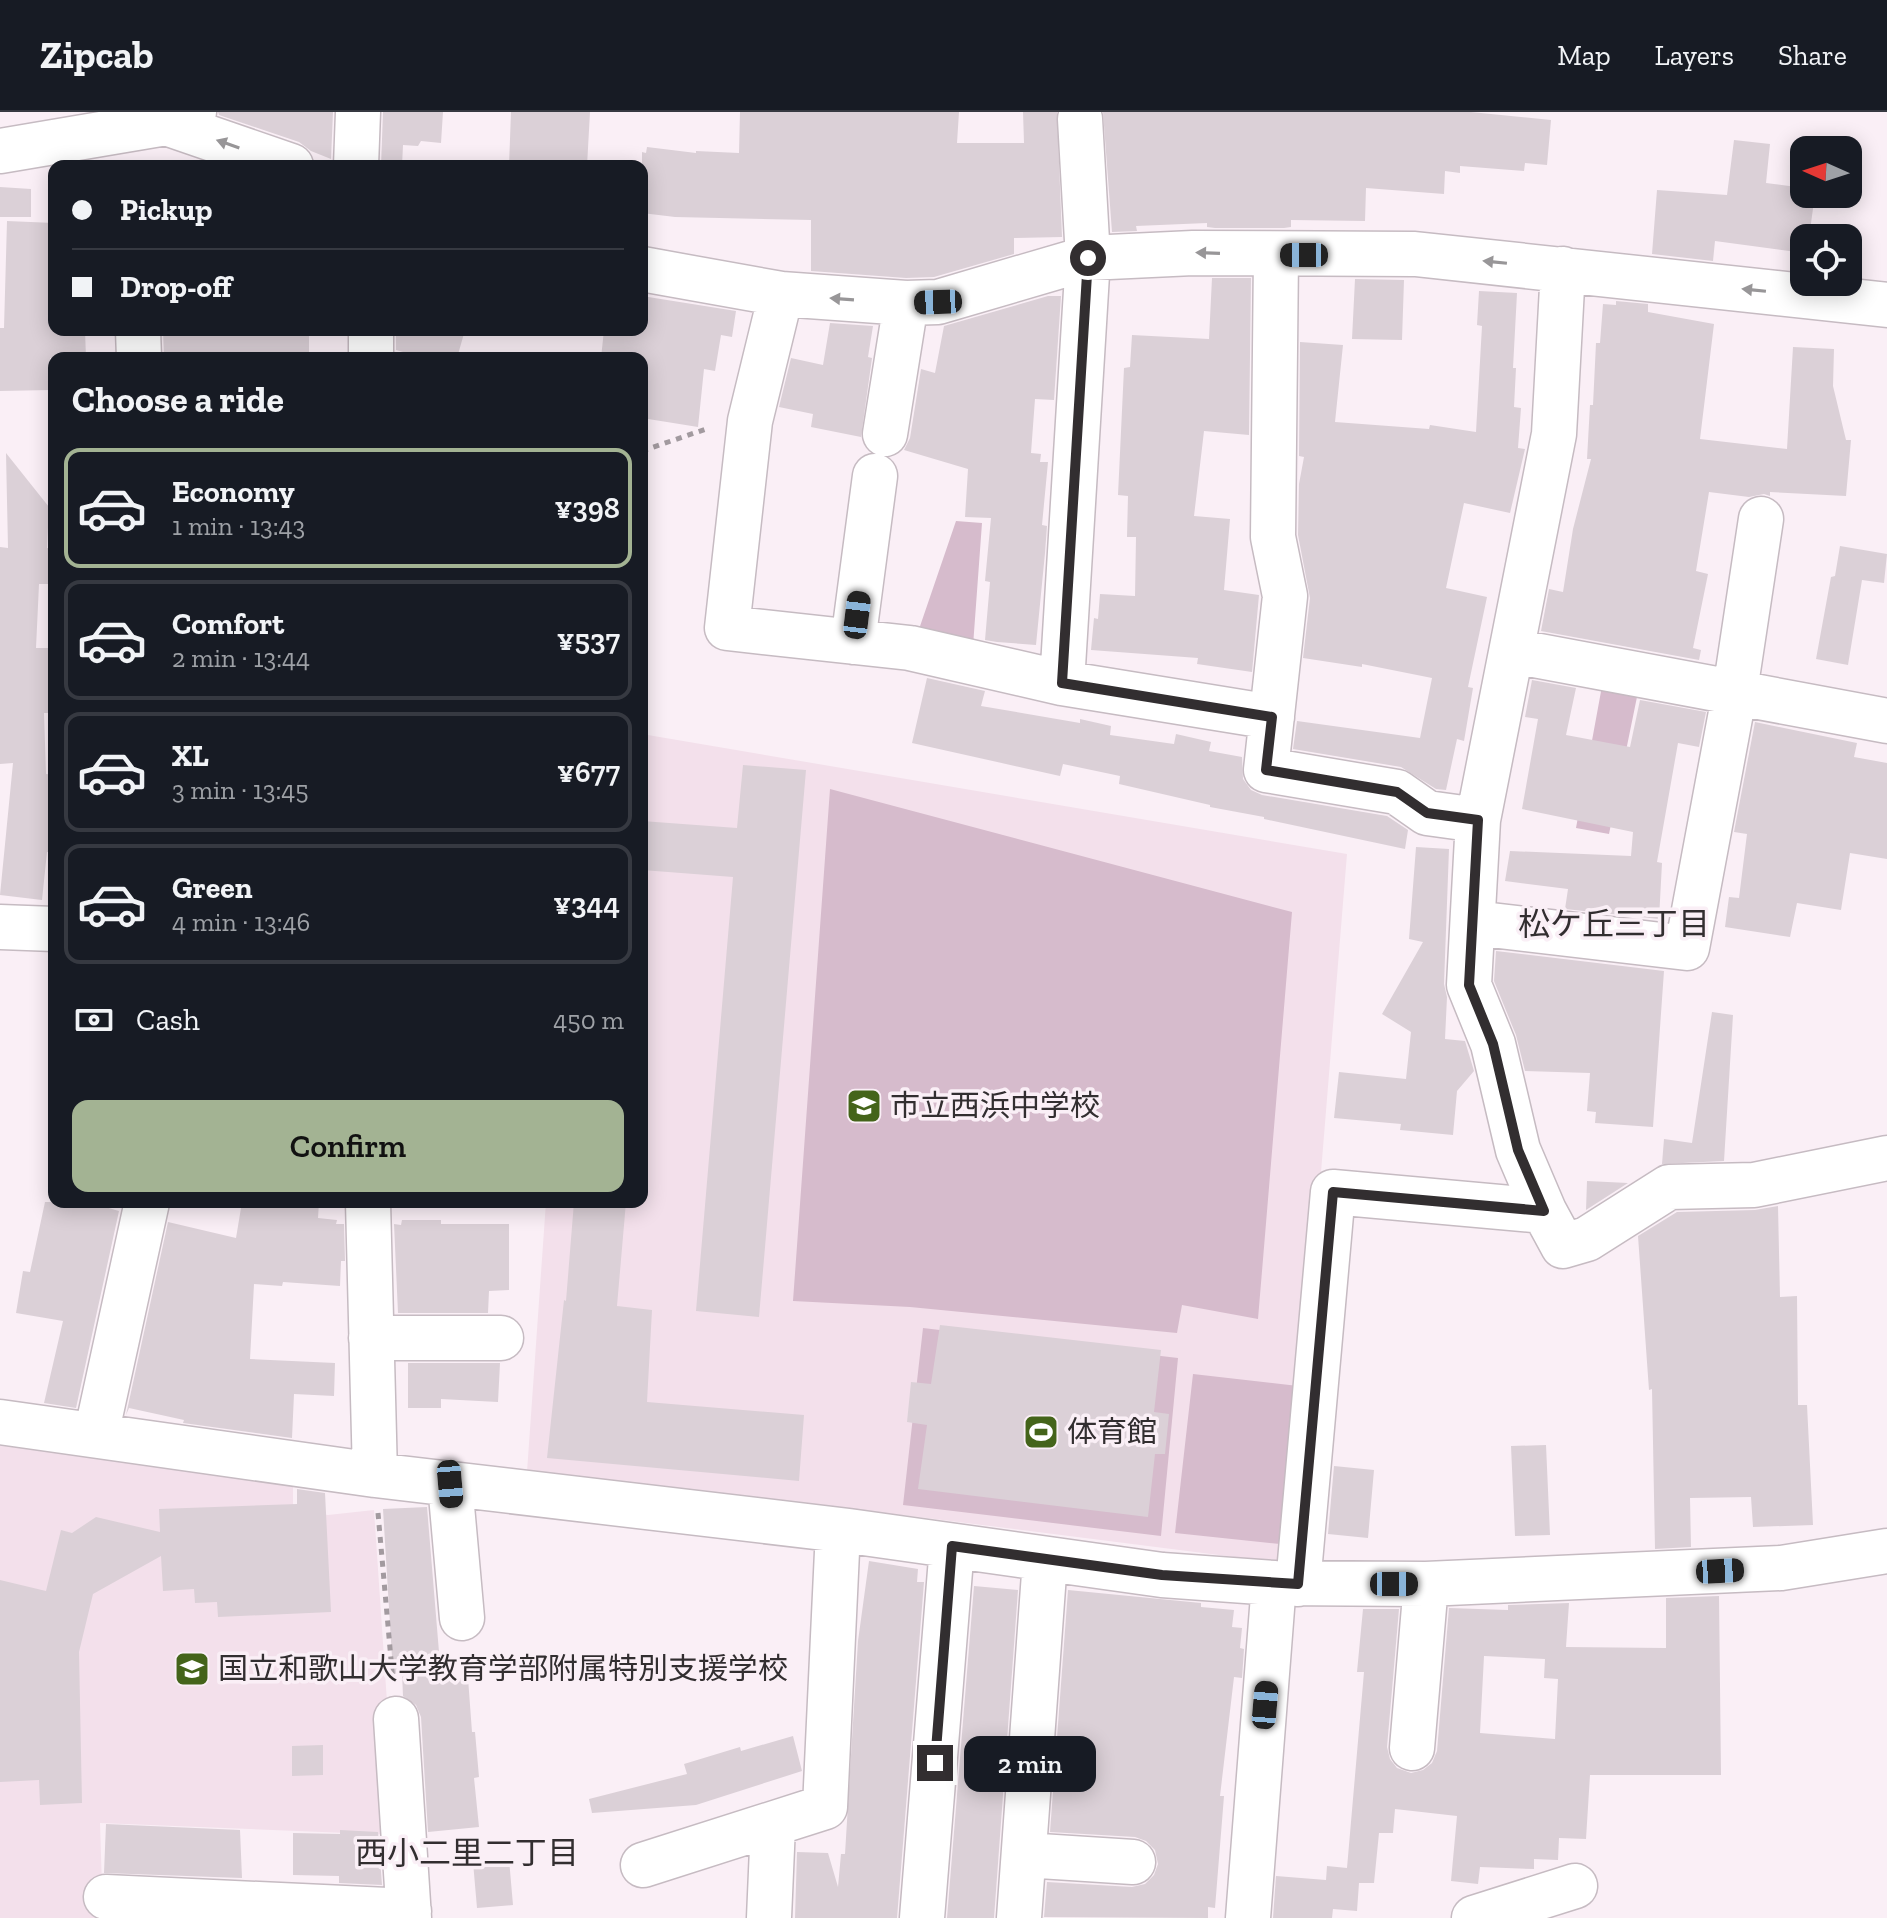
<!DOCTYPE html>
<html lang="en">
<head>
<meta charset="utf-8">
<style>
	:root { --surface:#171b24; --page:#20242c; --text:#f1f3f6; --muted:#9ea1a6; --line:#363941; --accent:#a3b393 }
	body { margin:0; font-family:"Zilla Slab","Noto Sans JP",serif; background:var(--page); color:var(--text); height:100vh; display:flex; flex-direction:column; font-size:30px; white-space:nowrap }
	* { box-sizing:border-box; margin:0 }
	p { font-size:26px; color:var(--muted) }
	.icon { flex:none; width:44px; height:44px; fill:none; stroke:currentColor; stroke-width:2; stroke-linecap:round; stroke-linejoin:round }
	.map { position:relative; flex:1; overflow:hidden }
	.details { position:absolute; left:48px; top:240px; width:600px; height:856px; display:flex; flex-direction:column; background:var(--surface); border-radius:16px; box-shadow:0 4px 20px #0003 }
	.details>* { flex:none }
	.guide { position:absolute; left:48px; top:48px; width:600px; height:176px; border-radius:16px; box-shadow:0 4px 20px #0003; display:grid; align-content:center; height:176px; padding:0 24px; background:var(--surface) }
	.needle { width:52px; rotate:273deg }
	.buttons { position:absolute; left:1790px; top:24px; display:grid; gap:16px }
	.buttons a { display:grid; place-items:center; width:72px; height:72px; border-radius:16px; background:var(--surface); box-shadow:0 4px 20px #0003; font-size:40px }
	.end { position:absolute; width:36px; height:36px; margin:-18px; border:10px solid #322e30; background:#fff; box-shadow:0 0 0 4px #fff }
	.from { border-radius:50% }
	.bubble { position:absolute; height:56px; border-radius:16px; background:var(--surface); box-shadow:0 4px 20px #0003; font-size:26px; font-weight:600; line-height:56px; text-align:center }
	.car { position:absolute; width:24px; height:48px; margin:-24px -12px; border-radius:10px; box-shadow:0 0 6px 2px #0007; background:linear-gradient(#222 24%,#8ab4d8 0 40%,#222 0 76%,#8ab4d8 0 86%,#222 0) }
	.guide b { display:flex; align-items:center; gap:28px; height:76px; font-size:30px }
	.guide b+b { border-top:2px solid var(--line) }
	.guide i { width:20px; height:20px; background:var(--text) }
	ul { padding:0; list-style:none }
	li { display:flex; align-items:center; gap:24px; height:120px; margin:0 16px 12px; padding:0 8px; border:4px solid var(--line); border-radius:16px }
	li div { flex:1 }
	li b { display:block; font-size:30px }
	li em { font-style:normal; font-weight:600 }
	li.current { border-color:var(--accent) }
	li>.icon { width:72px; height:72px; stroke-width:1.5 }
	h2 { padding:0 24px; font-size:36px; line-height:96px }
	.pay { display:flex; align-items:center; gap:20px; height:88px; padding:0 24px; font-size:30px }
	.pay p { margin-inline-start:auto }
	.button { display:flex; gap:16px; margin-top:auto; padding:16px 24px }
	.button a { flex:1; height:92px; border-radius:16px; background:var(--accent); color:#111; font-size:32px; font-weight:600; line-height:92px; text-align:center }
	header { display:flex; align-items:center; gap:48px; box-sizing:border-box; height:112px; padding:0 40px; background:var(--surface); border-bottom:2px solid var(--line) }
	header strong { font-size:38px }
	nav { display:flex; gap:44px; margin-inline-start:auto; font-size:28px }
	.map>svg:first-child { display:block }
	.built { fill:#f3e0eb }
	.green { fill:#d6bbcc }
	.building { fill:#dbd0d7; fill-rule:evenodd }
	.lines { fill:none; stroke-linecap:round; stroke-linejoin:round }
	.minor-casing { stroke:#c6bbc2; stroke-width:47 }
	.path { stroke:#a29a9f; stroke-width:5; stroke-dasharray:6 6; stroke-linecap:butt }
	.minor { stroke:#fff; stroke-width:44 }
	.oneway { fill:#989698 }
	.route { stroke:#322e30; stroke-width:10 }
	.labels { text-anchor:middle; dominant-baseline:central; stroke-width:7; stroke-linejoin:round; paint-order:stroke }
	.poi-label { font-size:30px; fill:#322e30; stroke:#faeff6; text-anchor:start }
	.neighbourhood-label { font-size:32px; fill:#322e30; stroke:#faeff6 }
</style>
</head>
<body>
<header>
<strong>Zipcab</strong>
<nav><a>Map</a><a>Layers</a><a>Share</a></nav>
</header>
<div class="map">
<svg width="1887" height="1806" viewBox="0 0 1887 1806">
	<rect width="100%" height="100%" fill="#faeff6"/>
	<path class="built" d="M 642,622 L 1347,742 L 1289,1452 L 919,1405 L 527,1360 L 546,1090 L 642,1090 Z
		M 0,1328 L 293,1371 L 293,1398 L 328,1403 L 374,1398 L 396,1723 L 100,1711 L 103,1806 L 0,1806 Z"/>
	<path class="green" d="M 956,409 L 982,411 L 973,534 L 917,523 Z
		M 1602,574 L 1638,580 L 1609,722 L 1576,716 Z
		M 830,677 L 1292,800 L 1258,1207 L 1182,1193 L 1177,1221 L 910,1195 L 793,1189 Z
		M 923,1216 L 1178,1246 L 1161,1424 L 903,1393 Z
		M 1193,1262 L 1298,1274 L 1280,1432 L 1175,1421 Z"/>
	<path class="building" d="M 218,0 L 333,0 L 331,47 L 311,39 L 299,30 L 219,3 Z
		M 383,0 L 443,0 L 441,31 L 421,29 L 418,34 L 403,33 L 402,54 L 381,54 Z
		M 511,0 L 590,0 L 587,54 L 509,54 Z
		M 740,0 L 959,0 L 957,31 L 1024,31 L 1023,0 L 1057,0 L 1062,125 L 1014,126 L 1014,142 L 934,165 L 906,166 L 811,159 L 811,108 L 675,105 L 642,101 L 642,40 L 646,41 L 647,35 L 696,41 L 696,39 L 739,41 Z
		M 1103,0 L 1471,0 L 1551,8 L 1547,53 L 1525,51 L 1524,59 L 1460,54 L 1460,61 L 1445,59 L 1444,82 L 1366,76 L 1365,109 L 1291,108 L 1291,115 L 1284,116 L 1215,116 L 1207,115 L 1207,111 L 1136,114 L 1137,119 L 1112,120 Z
		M 1734,28 L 1770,32 L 1766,71 L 1804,76 L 1804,82 L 1815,82 L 1809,126 L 1804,126 L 1804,141 L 1715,129 L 1713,149 L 1652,142 L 1657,78 L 1727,83 Z
		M 0,75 L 31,77 L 31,105 L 0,105 Z
		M 7,109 L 54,111 L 54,218 L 85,218 L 86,246 L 50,246 L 51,278 L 0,279 L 0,216 L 4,216 Z
		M 1212,166 L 1251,166 L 1249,323 L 1204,319 L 1194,404 L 1230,407 L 1224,478 L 1259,483 L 1252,560 L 1197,552 L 1198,546 L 1091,538 L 1094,506 L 1098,507 L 1100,482 L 1135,484 L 1136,425 L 1127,425 L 1128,384 L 1118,383 L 1124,256 L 1130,255 L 1132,223 L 1209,227 Z
		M 1355,167 L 1404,168 L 1402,228 L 1352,227 Z
		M 1479,179 L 1517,181 L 1513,256 L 1516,256 L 1514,295 L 1521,296 L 1518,336 L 1525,337 L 1510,401 L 1464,391 L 1446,476 L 1487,485 L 1468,575 L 1473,576 L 1464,629 L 1457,627 L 1446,678 L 1436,677 L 1401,655 L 1293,637 L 1297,609 L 1420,626 L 1432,566 L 1362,552 L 1362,555 L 1303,546 L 1310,486 L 1298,423 L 1299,372 L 1304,345 L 1299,344 L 1300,230 L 1343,233 L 1335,310 L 1429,317 L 1430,313 L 1476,320 L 1482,214 L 1477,213 Z
		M 642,184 L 736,199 L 732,225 L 721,223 L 715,259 L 704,257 L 698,315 L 642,306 L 642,246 L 601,246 L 604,218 L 642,218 Z
		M 1048,184 L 1061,184 L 1054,288 L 1035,287 L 1031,341 L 1041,342 L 1040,350 L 1048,350 L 1042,413 L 1047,414 L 1045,441 L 1036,533 L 997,530 L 985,528 L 990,470 L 985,469 L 991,406 L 965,405 L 968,357 L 904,338 L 910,326 L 921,257 L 935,261 L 944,214 Z
		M 1616,189 L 1648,192 L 1648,200 L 1714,212 L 1700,327 L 1787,337 L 1793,235 L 1834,237 L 1833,274 L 1846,328 L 1851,328 L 1846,384 L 1770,380 L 1770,384 L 1764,382 L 1749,385 L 1709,380 L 1696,459 L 1708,462 L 1693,536 L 1701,538 L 1699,548 L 1541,519 L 1549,477 L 1563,480 L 1573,417 L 1591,347 L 1587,347 L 1590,293 L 1593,293 L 1596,231 L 1600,231 L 1603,192 L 1616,193 Z
		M 830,211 L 873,214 L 868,245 L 872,246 L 861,325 L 811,315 L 813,302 L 779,295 L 791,246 L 823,253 Z
		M 163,218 L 309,218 L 309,246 L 164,246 Z
		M 396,218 L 465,218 L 457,246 L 424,246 L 396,238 Z
		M 6,341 L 49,395 L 47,436 L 54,437 L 54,472 L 39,472 L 36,536 L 54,536 L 54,601 L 44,601 L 46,662 L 54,663 L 54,741 L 47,740 L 42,788 L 0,783 L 13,651 L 0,652 L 0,435 L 8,436 Z
		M 1840,434 L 1887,442 L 1884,471 L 1862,468 L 1848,553 L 1816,547 L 1831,465 L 1835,464 Z
		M 927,566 L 985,579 L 981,594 L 1080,611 L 1080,607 L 1111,614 L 1110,623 L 1174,632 L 1176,622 L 1211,630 L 1209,639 L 1242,645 L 1243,667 L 1251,678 L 1262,683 L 1387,704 L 1408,718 L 1405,737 L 1264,707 L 1264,705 L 1210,695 L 1210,693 L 1119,672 L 1120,664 L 1063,652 L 1060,664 L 912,631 Z
		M 1532,568 L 1576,576 L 1566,623 L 1630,635 L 1640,588 L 1706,600 L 1699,635 L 1678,631 L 1657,750 L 1662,751 L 1659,807 L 1565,797 L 1568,777 L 1505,769 L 1510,739 L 1631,744 L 1633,720 L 1522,697 L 1538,607 L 1525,605 Z
		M 1755,610 L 1857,631 L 1854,645 L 1887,651 L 1887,747 L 1850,741 L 1841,798 L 1797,791 L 1790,825 L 1725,815 L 1729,785 L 1739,786 L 1747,722 L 1734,720 Z
		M 743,653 L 806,658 L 759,1205 L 696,1199 L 733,765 L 642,758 L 642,709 L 737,716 Z
		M 1416,735 L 1449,737 L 1444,872 L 1447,885 L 1445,927 L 1465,929 L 1474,959 L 1457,979 L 1453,1023 L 1400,1018 L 1401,1012 L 1334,1006 L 1339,960 L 1406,967 L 1411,920 L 1382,902 L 1423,830 L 1409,827 Z
		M 1496,839 L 1664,859 L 1653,1015 L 1595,1011 L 1596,1000 L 1587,999 L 1590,961 L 1525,959 L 1516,923 L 1494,869 Z
		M 1712,900 L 1733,903 L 1724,1049 L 1662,1052 L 1664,1027 L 1692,1031 Z
		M 1587,1069 L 1628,1071 L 1586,1098 Z
		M 45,1090 L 88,1090 L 119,1099 L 76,1296 L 44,1291 L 63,1209 L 16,1201 L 23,1159 L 30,1160 Z
		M 242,1090 L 319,1090 L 318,1106 L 337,1108 L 336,1112 L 344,1112 L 345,1149 L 341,1149 L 340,1174 L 283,1170 L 282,1174 L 254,1172 L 250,1247 L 335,1251 L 334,1284 L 294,1282 L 292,1326 L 183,1311 L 184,1308 L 129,1296 L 126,1303 L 168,1110 L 236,1126 Z
		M 574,1090 L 626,1090 L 617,1194 L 652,1198 L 647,1290 L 804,1303 L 799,1369 L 547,1346 L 564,1188 L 566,1189 Z
		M 1778,1094 L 1780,1185 L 1797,1184 L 1798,1293 L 1807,1293 L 1813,1413 L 1753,1415 L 1751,1385 L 1690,1386 L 1691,1435 L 1655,1437 L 1652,1277 L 1649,1278 L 1638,1124 L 1677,1100 L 1755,1098 Z
		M 402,1108 L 441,1108 L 441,1112 L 509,1112 L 509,1178 L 489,1179 L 488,1201 L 398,1201 L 394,1112 L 401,1113 Z
		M 940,1213 L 1161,1238 L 1154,1300 L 1169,1302 L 1165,1342 L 1155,1342 L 1148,1405 L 918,1377 L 927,1313 L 907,1310 L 911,1270 L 931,1272 Z
		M 408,1251 L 500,1251 L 498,1290 L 441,1287 L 441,1296 L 408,1296 Z
		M 1546,1333 L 1550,1423 L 1515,1424 L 1511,1334 Z
		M 1334,1354 L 1374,1358 L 1368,1426 L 1328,1422 Z
		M 297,1377 L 325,1381 L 331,1500 L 218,1505 L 217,1490 L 195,1491 L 194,1477 L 163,1479 L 161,1444 L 93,1482 L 79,1540 L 82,1691 L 40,1693 L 39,1668 L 0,1670 L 0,1468 L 46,1479 L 61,1418 L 72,1421 L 96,1405 L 160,1420 L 159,1397 L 297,1392 Z
		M 427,1395 L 439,1540 L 450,1539 L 452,1567 L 468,1566 L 472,1620 L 475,1620 L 479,1665 L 474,1666 L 479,1715 L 428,1720 L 421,1605 L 416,1593 L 403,1584 L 402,1561 L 393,1562 L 383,1397 Z
		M 869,1449 L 918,1457 L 917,1470 L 924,1470 L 897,1806 L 795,1806 L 797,1740 L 828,1741 L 838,1775 L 841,1742 L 845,1742 L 858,1529 Z
		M 974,1474 L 1018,1478 L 994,1806 L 947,1806 Z
		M 1068,1478 L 1201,1491 L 1201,1495 L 1234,1498 L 1232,1515 L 1242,1516 L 1240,1536 L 1244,1537 L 1242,1566 L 1234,1565 L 1220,1684 L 1224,1684 L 1215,1796 L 1208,1795 L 1208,1806 L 1044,1805 L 1047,1770 L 1132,1775 L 1145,1772 L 1154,1763 L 1158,1752 L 1155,1738 L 1146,1729 L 1135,1725 L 1050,1720 Z
		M 1719,1484 L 1721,1663 L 1590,1663 L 1586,1727 L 1559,1726 L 1558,1748 L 1534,1747 L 1534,1757 L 1480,1755 L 1478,1772 L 1451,1769 L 1457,1704 L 1395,1697 L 1393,1721 L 1379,1721 L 1374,1771 L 1359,1771 L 1357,1799 L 1333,1797 L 1332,1806 L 1273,1806 L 1276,1764 L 1326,1768 L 1327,1754 L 1347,1756 L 1364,1560 L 1357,1560 L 1363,1497 L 1399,1497 L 1387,1635 L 1390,1647 L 1397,1656 L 1411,1661 L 1423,1658 L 1432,1651 L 1437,1639 L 1449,1496 L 1508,1498 L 1508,1493 L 1569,1491 L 1566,1535 L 1666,1536 L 1666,1486 ZM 1484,1544 L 1545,1547 L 1544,1566 L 1558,1567 L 1555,1627 L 1480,1621 Z
		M 793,1624 L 802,1659 L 696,1693 L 592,1701 L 589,1687 L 687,1662 L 684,1652 L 740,1635 L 741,1639 Z
		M 323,1633 L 323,1663 L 292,1664 L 292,1634 Z
		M 106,1712 L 240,1718 L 242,1766 L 104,1761 Z
		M 340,1718 L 378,1720 L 382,1773 L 339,1771 L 339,1764 L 293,1763 L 293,1721 L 340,1722 Z
		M 509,1747 L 513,1793 L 477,1796 L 473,1750 Z"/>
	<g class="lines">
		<defs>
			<path id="minor" d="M 166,11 L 291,54
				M 0,39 L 166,11 L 194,0
				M 356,54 L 358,0
				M 1276,143 L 1273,425 L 1285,484 L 1266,658 L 1397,680 L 1427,701 L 1478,708
				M 642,157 L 781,182 L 906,191 L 938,190 L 1088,146 L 1193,141 L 1415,142 L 1887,193
				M 1563,157 L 1554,322 L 1478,708 L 1469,873 L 1493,932 L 1518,1038 L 1544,1099 L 1563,1134 L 1587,1127 L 1669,1075 L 1754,1073 L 1887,1046
				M 781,182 L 750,309 L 727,516 L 910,536 L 1062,571 L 1272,605
				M 138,218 L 139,246
				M 371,246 L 371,218
				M 885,322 L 906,191
				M 853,530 L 875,364
				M 1513,539 L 1887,609
				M 1062,571 L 1088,146 L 1080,7
				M 1474,811 L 1687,836 L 1735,579 L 1761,407
				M 0,815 L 54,817
				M 368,1090 L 375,1363
				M 371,1226 L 501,1226
				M 0,1310 L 375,1363 L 849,1419 L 1162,1463 L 1274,1471 L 1426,1472 L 1781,1456 L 1887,1439
				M 96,1323 L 147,1090
				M 450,1372 L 462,1506
				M 1298,1472 L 1333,1080 L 1544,1099
				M 396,1607 L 409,1806
				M 1412,1636 L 1426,1472
				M 1024,1743 L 1133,1750
				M 643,1753 L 825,1695 L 838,1418
				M 106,1785 L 409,1799
				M 769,1806 L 773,1713
				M 922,1806 L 952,1434
				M 1019,1806 L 1045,1448
				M 1248,1806 L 1274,1471
				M 1474,1806 L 1575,1774"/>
		</defs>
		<use href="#minor" class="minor-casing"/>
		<path class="path" d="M 642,339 L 709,316
			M 378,1401 L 393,1570"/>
		<use href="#minor" class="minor"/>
	</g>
	<defs><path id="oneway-solid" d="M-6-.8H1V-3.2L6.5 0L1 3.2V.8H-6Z" transform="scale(2)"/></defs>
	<g class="oneway">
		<use href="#oneway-solid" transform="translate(228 32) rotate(-161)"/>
		<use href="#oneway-solid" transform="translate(1208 141) rotate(-178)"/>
		<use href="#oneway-solid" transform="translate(1495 150) rotate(-174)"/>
		<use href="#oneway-solid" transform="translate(1754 178) rotate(-174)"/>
		<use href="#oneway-solid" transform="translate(842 187) rotate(-176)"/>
	</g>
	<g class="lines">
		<path class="route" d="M 935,1651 L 952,1434 L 1162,1463 L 1298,1472 L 1333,1080 L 1544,1099 L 1518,1038 L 1493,932 L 1469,873 L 1478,708 L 1427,701 L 1397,680 L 1266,658 L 1272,605 L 1062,571 L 1088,146"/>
	</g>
	<defs>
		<symbol id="school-square" viewBox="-11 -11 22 22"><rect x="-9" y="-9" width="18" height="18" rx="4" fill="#44641a" stroke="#faeff6"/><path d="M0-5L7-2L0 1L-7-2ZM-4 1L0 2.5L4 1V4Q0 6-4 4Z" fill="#fff"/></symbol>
		<symbol id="stadium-square" viewBox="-11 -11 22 22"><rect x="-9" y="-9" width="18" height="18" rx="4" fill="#44641a" stroke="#faeff6"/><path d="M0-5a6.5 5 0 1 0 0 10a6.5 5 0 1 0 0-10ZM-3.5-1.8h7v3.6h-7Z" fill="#fff"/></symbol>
	</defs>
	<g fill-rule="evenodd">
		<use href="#school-square" x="844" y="974" width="40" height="40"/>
		<use href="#stadium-square" x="1021" y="1300" width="40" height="40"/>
		<use href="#school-square" x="172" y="1537" width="40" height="40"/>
	</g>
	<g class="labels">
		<g class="poi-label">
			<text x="890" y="994">市立西浜中学校</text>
			<text x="1067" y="1320">体育館</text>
			<text x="218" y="1557">国立和歌山大学教育学部附属特別支援学校</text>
		</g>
		<g class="neighbourhood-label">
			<text x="1614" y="812">松ケ丘三丁目</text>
			<text x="467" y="1741">西小二里二丁目</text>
		</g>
	</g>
</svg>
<div class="buttons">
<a><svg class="needle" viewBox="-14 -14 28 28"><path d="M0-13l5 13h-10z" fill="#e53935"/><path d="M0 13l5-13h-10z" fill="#9ea1a6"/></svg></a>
<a><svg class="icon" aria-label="locate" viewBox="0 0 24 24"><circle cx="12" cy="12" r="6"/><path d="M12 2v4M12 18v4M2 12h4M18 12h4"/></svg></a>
</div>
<i class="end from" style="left:1088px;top:146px"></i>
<i class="end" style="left:935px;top:1651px"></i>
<div class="bubble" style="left:964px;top:1624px;width:132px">2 min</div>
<i class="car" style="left:1304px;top:143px;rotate:270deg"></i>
<i class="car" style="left:938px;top:190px;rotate:268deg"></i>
<i class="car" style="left:857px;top:503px;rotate:7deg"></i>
<i class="car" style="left:450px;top:1372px;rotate:175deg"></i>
<i class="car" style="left:1720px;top:1459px;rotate:87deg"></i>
<i class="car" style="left:1394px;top:1472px;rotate:90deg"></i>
<i class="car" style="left:1265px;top:1593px;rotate:5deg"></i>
<div class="guide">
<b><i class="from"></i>Pickup</b>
<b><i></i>Drop-off</b>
</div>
<section class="details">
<h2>Choose a ride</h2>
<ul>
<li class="current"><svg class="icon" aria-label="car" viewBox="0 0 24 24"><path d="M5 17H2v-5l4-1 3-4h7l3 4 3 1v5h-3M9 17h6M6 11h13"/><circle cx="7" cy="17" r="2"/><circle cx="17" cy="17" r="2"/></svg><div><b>Economy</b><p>1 min · 13:43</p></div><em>¥398</em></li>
<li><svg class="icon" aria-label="car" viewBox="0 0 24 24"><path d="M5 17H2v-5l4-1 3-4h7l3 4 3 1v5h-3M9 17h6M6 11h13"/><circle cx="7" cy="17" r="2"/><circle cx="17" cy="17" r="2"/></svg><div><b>Comfort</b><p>2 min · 13:44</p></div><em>¥537</em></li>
<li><svg class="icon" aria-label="car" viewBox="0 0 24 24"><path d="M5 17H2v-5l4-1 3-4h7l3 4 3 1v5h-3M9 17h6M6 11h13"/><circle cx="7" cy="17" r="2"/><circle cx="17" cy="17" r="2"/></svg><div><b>XL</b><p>3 min · 13:45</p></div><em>¥677</em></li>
<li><svg class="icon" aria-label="car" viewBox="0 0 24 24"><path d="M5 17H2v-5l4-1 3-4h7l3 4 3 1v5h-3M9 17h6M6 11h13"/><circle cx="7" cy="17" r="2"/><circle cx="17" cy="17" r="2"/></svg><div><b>Green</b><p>4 min · 13:46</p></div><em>¥344</em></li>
</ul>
<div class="pay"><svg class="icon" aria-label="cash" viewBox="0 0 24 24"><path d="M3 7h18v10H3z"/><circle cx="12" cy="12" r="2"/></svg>Cash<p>450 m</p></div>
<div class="button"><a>Confirm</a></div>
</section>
</div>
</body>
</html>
